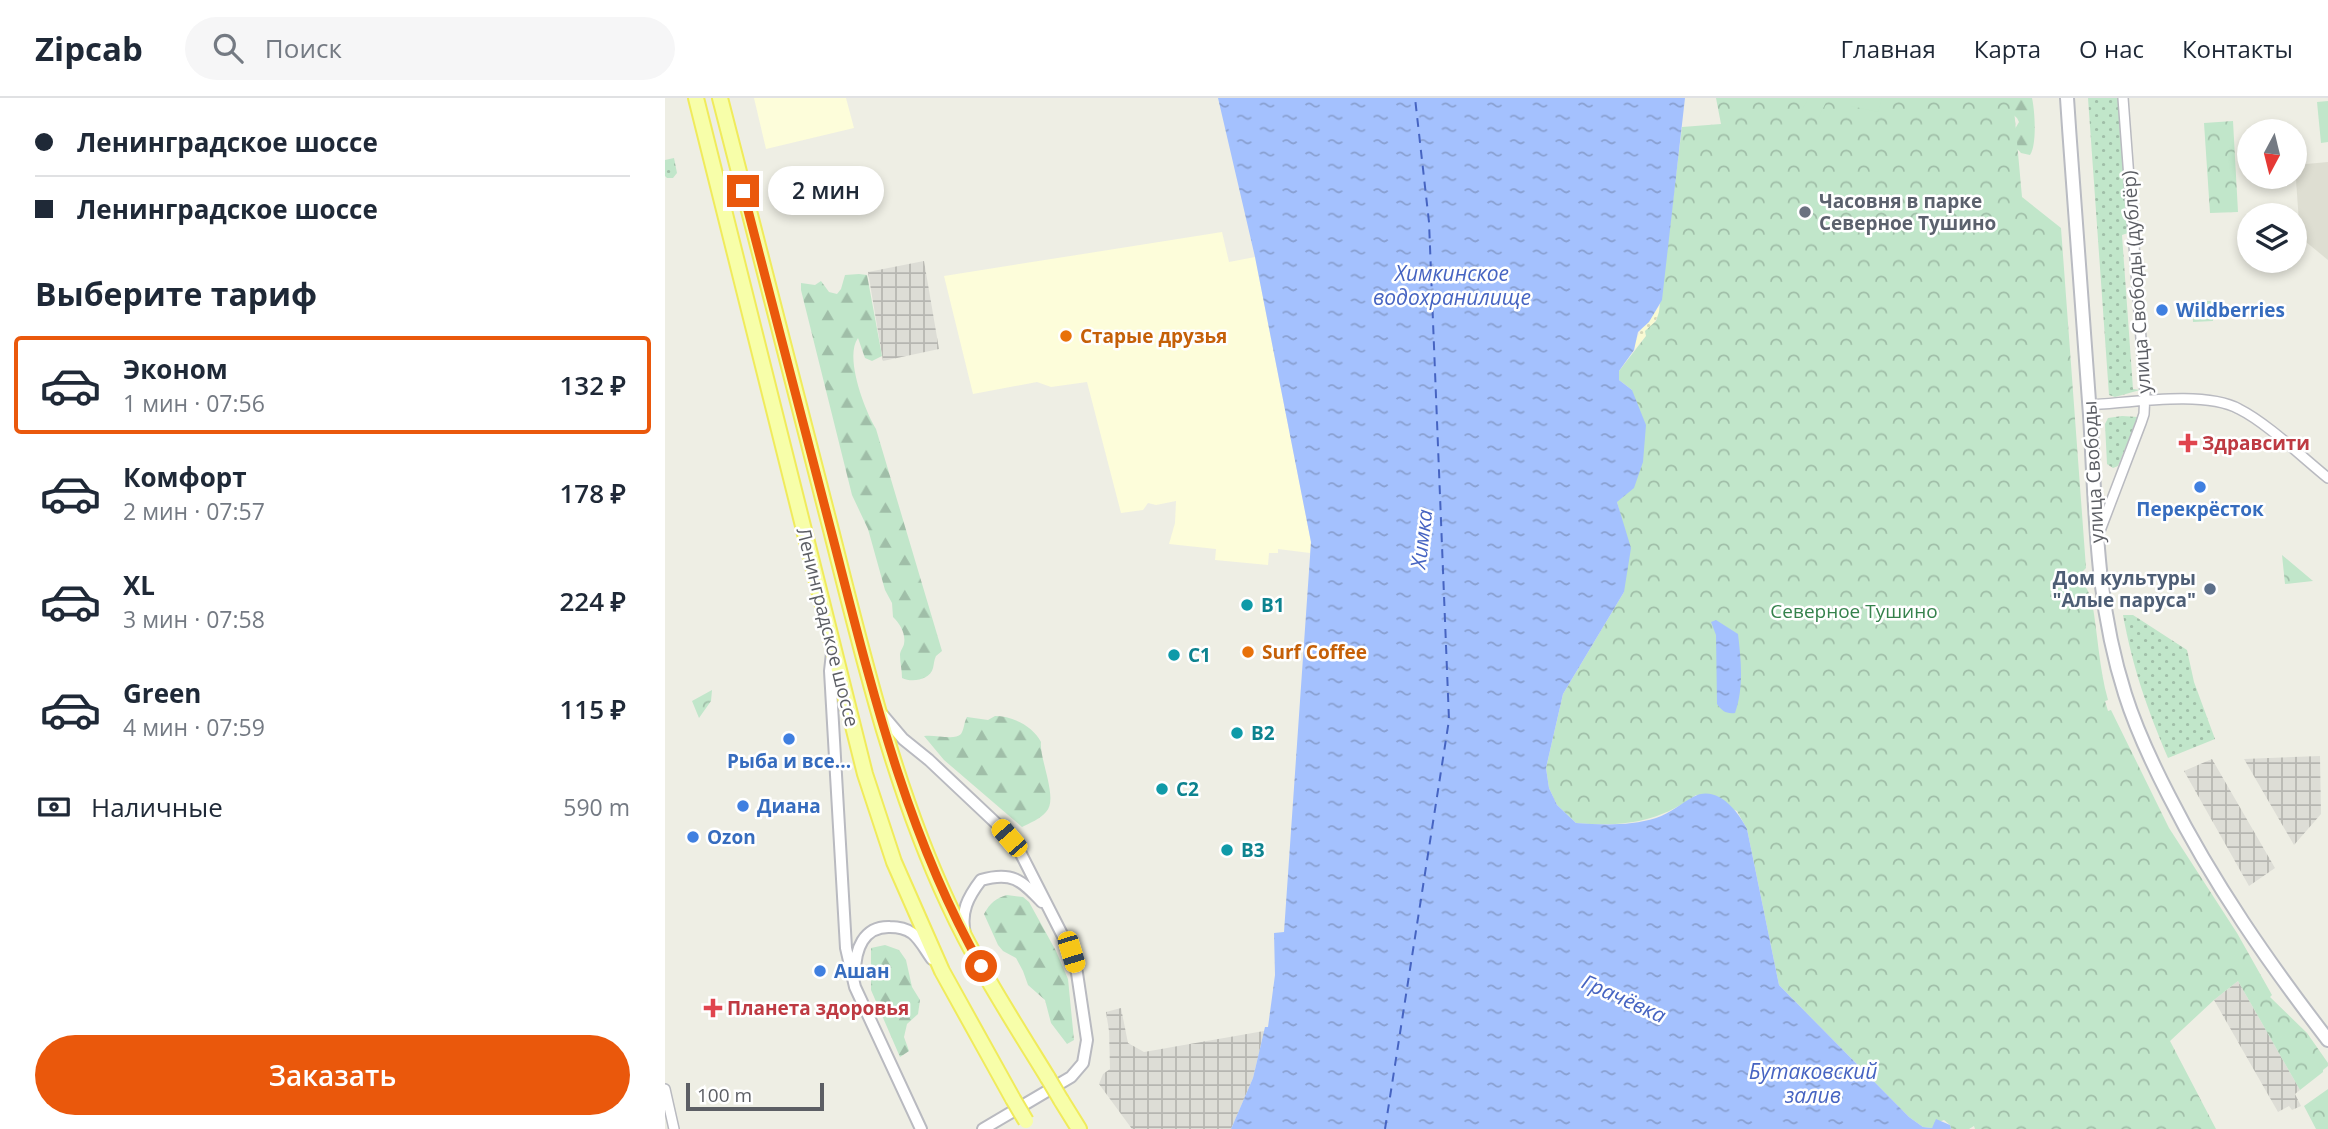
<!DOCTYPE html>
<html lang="ru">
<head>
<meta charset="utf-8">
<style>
	:root { --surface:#fff; --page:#f6f6f7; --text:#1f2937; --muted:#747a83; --line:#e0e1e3; --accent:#ea580c }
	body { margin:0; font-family:"Open Sans",sans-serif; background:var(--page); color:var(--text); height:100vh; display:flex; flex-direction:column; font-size:26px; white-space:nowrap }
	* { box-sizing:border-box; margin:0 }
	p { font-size:23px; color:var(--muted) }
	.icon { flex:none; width:38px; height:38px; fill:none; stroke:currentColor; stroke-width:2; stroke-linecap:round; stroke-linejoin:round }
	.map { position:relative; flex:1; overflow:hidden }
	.panel { display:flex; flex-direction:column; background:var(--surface); width:665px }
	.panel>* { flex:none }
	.guide { display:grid; align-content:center; height:154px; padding:0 35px; background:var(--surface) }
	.needle { width:46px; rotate:187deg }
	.tools { position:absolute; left:1572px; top:21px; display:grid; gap:14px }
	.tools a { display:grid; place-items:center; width:70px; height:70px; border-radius:50%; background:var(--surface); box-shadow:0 4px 10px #0003; font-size:35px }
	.scale { position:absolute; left:21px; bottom:18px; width:138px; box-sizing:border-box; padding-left:7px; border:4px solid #5c5e64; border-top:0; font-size:19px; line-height:24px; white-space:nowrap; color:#5c5e64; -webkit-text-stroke:5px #fff; paint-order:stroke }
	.end { position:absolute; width:32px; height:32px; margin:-16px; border:9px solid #ea580c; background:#fff; box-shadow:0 0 0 4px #fff }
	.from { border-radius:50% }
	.bubble { position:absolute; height:49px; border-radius:24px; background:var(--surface); box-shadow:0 4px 10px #0003; font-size:23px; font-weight:600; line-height:49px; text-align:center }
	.car { position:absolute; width:21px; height:42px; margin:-21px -10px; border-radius:9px; box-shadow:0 0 5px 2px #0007; background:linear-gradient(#f5c518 24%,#345 0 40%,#f5c518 0 76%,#345 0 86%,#f5c518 0) }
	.guide b { display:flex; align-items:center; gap:24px; height:66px; font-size:26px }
	.guide b+b { border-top:2px solid var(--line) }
	.guide i { width:18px; height:18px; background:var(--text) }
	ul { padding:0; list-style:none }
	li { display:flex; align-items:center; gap:21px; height:98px; margin:0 14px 10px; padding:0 21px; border:4px solid transparent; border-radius:7px }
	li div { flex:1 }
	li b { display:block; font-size:26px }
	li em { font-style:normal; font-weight:600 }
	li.current { border-color:var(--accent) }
	li>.icon { width:63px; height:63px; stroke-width:1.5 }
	h2 { padding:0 35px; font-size:32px; line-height:84px }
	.pay { display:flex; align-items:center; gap:18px; height:77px; padding:0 35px; font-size:26px }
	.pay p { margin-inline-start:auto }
	.button { display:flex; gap:14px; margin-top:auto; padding:14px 35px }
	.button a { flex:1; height:80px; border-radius:42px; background:var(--accent); color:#fff; font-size:28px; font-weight:600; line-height:80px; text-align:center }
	header { display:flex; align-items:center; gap:42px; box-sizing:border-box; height:98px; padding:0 35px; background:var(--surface); border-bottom:2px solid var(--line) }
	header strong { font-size:33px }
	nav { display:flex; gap:38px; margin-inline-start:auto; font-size:24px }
	.search { width:490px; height:63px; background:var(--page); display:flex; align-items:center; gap:18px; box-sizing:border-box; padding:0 24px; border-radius:38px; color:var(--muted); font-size:26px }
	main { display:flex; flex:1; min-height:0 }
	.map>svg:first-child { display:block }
	.commercial { fill:#fdfdda }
	.industrial { fill:url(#industrial-grid) }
	.education { fill:#deded2 }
	.grass { fill:url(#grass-dots) }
	.forest { fill:url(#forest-firs) }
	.sand { fill:url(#sand-dots) }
	.park { fill:url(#park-crowns) }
	.garden { fill:#c1e6ca }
	.water { fill:url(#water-ripples) }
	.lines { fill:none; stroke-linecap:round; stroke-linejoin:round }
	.ferry { stroke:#4664c2; stroke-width:2; stroke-dasharray:9 7; stroke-linecap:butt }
	.minor-casing { stroke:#b9bac0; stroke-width:12 }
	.tertiary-casing { stroke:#b9bac0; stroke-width:14 }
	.secondary-casing { stroke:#b9bbc2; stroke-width:16 }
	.primary-casing { stroke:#f0eb5c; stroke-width:18 }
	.minor { stroke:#fff; stroke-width:9 }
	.tertiary { stroke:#fff; stroke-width:10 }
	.secondary { stroke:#fff; stroke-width:12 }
	.primary { stroke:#f7fea9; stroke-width:14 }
	.primary-bridge-casing { stroke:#f0eb5c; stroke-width:18; stroke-linecap:butt }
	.primary-bridge { stroke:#f7fea9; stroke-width:14 }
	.route { stroke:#ea580c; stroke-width:9 }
	.worship-dot { fill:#6b7280; stroke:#fff; stroke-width:2.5 }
	.shop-dot { fill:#3f7fe0; stroke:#fff; stroke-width:2.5 }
	.food-dot { fill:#e8710a; stroke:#fff; stroke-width:2.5 }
	.health-dot { fill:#e0444e; stroke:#fff; stroke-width:2.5 }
	.service-dot { fill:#5c6f8a; stroke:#fff; stroke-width:2.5 }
	.culture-dot { fill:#0f9aa8; stroke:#fff; stroke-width:2.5 }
	.labels { text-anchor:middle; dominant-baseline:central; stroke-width:5; stroke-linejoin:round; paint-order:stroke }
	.worship-label { font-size:19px; font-weight:bold; fill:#5b616d; stroke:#fff; text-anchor:start }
	.street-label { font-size:19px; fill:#5c5e64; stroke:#fff }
	.shop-label { font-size:19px; font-weight:bold; fill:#366cbe; stroke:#fff; text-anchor:start }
	.food-label { font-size:19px; font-weight:bold; fill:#c56008; stroke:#fff; text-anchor:start }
	.health-label { font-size:19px; font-weight:bold; fill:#be3a42; stroke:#fff; text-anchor:start }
	.service-label { font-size:19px; font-weight:bold; fill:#4e5e75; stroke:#fff; text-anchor:end }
	.culture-label { font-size:19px; font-weight:bold; fill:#0d838f; stroke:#fff; text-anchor:start }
	.park-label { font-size:19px; fill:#35824c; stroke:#fff }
	.water-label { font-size:21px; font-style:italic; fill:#4664c2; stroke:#fff }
</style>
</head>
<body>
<header>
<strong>Zipcab</strong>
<div class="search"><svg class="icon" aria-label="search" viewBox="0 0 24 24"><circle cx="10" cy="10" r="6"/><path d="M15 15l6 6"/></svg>Поиск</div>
<nav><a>Главная</a><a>Карта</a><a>О нас</a><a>Контакты</a></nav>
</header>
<main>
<section class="panel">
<div class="guide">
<b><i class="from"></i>Ленинградское шоссе</b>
<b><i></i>Ленинградское шоссе</b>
</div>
<h2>Выберите тариф</h2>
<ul>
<li class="current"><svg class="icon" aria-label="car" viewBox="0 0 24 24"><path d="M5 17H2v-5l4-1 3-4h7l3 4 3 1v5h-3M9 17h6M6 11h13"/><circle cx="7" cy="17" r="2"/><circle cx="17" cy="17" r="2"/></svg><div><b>Эконом</b><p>1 мин · 07:56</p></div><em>132 ₽</em></li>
<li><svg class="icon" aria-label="car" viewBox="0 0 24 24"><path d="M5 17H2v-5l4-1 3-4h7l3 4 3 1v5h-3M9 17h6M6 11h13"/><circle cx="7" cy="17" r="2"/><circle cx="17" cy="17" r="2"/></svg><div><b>Комфорт</b><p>2 мин · 07:57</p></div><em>178 ₽</em></li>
<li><svg class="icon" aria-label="car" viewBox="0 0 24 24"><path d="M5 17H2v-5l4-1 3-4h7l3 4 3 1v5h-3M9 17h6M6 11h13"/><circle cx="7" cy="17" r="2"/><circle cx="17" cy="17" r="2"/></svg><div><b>XL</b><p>3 мин · 07:58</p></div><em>224 ₽</em></li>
<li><svg class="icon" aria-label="car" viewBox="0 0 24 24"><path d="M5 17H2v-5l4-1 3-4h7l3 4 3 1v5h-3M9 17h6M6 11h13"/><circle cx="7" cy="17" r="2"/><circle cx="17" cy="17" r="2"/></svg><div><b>Green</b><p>4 мин · 07:59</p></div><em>115 ₽</em></li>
</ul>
<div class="pay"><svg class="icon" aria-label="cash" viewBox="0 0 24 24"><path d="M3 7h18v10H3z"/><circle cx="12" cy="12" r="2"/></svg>Наличные<p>590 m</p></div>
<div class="button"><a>Заказать</a></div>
</section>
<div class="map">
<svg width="1663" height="1031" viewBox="0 0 1663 1031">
	<defs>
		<pattern id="industrial-grid" width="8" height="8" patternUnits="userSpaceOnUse" patternTransform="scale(1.75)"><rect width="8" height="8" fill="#ddddd6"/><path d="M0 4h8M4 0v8" fill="none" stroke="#b6b6b1"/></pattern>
		<pattern id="grass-dots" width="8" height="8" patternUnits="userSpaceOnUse" patternTransform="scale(1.75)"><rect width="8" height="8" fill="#c1e6ca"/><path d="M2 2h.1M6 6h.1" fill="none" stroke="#a0bea8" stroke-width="1.8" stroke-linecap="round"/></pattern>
		<pattern id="forest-firs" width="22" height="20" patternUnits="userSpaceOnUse" patternTransform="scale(1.75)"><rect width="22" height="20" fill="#c1e6ca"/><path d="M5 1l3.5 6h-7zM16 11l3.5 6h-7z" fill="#a0bea8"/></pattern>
		<pattern id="sand-dots" width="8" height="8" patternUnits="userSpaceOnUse" patternTransform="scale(1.75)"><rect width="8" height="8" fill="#f9fad3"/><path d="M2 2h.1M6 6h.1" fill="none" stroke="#d8d9b8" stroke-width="1.8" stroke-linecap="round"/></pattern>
		<pattern id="park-crowns" width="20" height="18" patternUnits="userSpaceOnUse" patternTransform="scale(1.75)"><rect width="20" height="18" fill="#c1e6ca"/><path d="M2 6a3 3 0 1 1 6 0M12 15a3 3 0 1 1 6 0" fill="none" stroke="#a0bea8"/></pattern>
		<pattern id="water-ripples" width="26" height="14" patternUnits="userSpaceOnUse" patternTransform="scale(1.75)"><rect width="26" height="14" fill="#a4c1fe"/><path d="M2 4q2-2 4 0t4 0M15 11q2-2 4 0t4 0" fill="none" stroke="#89a0d1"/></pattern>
	</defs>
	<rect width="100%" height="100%" fill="#eeeee4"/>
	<path class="commercial" d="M 89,0 L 181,0 L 189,30 L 101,51 Z
		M 557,134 L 564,164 L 590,159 L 646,444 L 645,455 L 613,451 L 613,455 L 604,455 L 603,467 L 550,462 L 551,451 L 504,446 L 510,425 L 511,403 L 491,407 L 483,405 L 478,412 L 456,415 L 422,284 L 386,289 L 372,284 L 308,296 L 279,178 Z"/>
	<path class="industrial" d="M 259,163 L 274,251 L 218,263 L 203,174 Z
		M 1655,658 L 1656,716 L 1629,747 L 1579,661 Z
		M 1547,661 L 1610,770 L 1584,788 L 1519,673 Z
		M 1573,883 L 1635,992 L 1630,996 L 1636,1008 L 1627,1012 L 1624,1008 L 1613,1014 L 1549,902 Z
		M 456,910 L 463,945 L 479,954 L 599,933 L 588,980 L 566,1031 L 467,1031 L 434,986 L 438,976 L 445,971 L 444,933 L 441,914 Z"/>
	<path class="education" d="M 1663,64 L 1663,162 L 1635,139 L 1630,67 Z"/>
	<path class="grass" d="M 1423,0 L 1453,0 L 1463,135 L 1457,137 L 1468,291 L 1475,292 L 1450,299 L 1444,297 Z
		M 9,60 L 12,75 L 8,80 L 2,80 L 0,78 L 0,62 Z
		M 1457,318 L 1473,319 L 1453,368 L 1448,370 L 1442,366 L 1440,326 L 1443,320 Z
		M 1458,517 L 1468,517 L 1522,552 L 1529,584 L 1550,641 L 1503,660 C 1482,610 1468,571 1458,517 Z"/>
	<path class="forest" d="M 1329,0 L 1367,0 C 1370,13 1372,47 1365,57 L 1356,55 L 1347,45 L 1347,36 L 1354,24 L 1352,20 Z
		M 194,176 L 202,177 L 217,258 L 207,263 L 200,260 L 193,240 C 179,259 200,313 211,331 L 277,553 L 271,558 C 269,562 269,566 268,570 C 265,582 247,585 237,580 C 237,572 235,565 235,557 C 235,553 238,550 239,546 C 241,535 235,526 228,519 L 227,505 L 220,492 L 203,431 L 187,397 L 136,192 L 136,185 L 150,187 L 156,183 L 164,194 L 172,196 L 176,191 L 180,177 Z
		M 330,618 C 347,618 368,628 376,644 C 374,661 394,701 381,714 C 375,721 365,725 357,729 L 279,662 L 259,638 C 270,636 289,643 296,636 C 299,632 299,624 302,619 L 323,622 Z
		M 342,797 L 358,799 L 364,804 L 391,853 L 403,881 L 409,942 L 402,946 L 386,925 L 380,902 L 363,887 L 358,873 L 351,860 L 338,853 L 333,847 L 319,816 C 325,805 331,800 342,797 Z
		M 220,847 L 234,852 L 241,862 L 247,889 L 255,902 L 253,916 L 242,926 L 239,939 L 244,953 L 235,959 L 206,892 L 206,850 Z"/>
	<path class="sand" d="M 994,208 C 995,219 989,226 980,233 L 981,238 L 969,252 C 972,231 983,225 994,208 Z"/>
	<path class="park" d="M 1051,0 L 1348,0 L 1357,99 L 1396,130 L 1421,470 L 1416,475 C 1417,488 1424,490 1427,504 C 1433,537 1434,570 1443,602 L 1440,603 L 1443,613 L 1446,612 L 1504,730 L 1572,835 L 1607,897 L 1605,899 L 1642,935 L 1663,965 L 1663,968 L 1658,972 L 1658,974 L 1635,992 L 1573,883 L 1549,902 L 1505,943 L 1551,1031 L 1310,1031 L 1309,1028 L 1304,1031 L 1286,1031 L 1285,1027 L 1279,1022 L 1271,1025 L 1267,1030 L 1258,1029 L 1244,1019 L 1114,887 L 1082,731 L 1072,713 L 1031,697 C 992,725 957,729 911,725 L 892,707 L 884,690 L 881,670 L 898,596 L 959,494 L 957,423 L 952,404 L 967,292 L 954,282 L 954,273 L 981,238 L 980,233 L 991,223 L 994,214 L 1017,29 L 1056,26 Z
		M 1568,23 L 1573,114 L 1545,115 L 1539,25 Z
		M 1527,203 L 1547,203 L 1548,223 L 1528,224 Z
		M 1617,457 L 1648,483 L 1620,486 Z
		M 47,592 L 46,603 L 34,620 L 27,603 Z
		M 1663,991 L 1663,1031 L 1651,1031 L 1639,1008 Z"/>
	<path class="garden" d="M 1143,0 L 1163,0 L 1153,21 L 1137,13 Z
		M 1188,0 L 1217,0 L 1213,14 L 1186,8 Z
		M 1663,3 L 1663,44 L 1656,45 L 1652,4 Z"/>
	<path class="water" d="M 553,0 L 1020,0 L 997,202 L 984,224 L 973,234 L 969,252 L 954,273 L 954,282 L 967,292 L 981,327 L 978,364 L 969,390 L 952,404 L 966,450 L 959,494 L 898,596 L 881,670 L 884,690 L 892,707 L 911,725 C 938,727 965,728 991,720 C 1006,715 1015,706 1028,699 C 1052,686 1073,713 1082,731 L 1114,887 L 1244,1019 L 1258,1029 L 1267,1030 L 1271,1021 L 1285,1027 L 1286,1031 L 566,1031 L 588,980 L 600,929 L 603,929 L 610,877 L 609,835 L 619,834 L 646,444 L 590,159 Z
		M 1051,522 L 1073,536 C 1076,561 1079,590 1070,615 C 1061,616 1057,613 1052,606 L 1051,537 L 1046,524 Z"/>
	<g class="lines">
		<path class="ferry" d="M 720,1031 L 784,622 L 764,124 L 750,0"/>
		<defs>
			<path id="minor" d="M 1424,307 C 1464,305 1539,292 1574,311 C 1602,325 1637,359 1663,380
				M 1433,438 L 1476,325 L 1479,316 L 1480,294 L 1458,0
				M 0,991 L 9,1031"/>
			<path id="tertiary" d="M 167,555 L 165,573 L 181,850 L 190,889 L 256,1031
				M 216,615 L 238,641 L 264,662 L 334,728 L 354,752 L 406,854 L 412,875 L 422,942 L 418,965 L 406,979 L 318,1031
				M 300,836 C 295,814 303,799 316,782 C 347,773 356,782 377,804
				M 190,875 C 190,852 198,828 225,829 C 233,829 240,830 247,835 C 255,841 261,853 267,861"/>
			<path id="secondary" d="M 1402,0 C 1409,106 1418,212 1425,317 C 1431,413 1430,502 1460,596 C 1471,631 1487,665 1504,698 C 1548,785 1603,864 1663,942"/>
			<path id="primary" d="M 31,0 L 200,676 L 229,764 L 277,873 L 348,1001
				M 55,0 C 91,144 128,288 166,432 C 198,558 228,687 283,805 C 311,866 348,923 383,980
				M 396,1002 L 414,1031"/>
		</defs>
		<use href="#minor" class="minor-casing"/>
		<use href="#tertiary" class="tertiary-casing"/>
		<use href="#secondary" class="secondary-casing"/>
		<use href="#primary" class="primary-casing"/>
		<use href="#minor" class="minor"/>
		<use href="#tertiary" class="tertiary"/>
		<use href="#secondary" class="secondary"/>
		<use href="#primary" class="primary"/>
		<defs>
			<path id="primary-bridge" d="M 383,980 L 396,1002
				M 348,1001 L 361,1023"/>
		</defs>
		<use href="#primary-bridge" class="primary-bridge-casing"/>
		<use href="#primary-bridge" class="primary-bridge"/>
	</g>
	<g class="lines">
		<path class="route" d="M 78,93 C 108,212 140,330 170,448 C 207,592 242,738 316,868"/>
	</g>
	<circle class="worship-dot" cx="1140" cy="114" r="7"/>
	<g class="shop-dot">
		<circle cx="1497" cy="212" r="7"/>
		<circle cx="1535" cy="389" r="7"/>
		<circle cx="124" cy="641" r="7"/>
		<circle cx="78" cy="708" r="7"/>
		<circle cx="28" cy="739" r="7"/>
		<circle cx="155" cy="873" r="7"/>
	</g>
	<g class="food-dot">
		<circle cx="401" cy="238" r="7"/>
		<circle cx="583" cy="554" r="7"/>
	</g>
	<g class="health-dot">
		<path d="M1519.5 334.5h7v7h7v7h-7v7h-7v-7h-7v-7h7z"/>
		<path d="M44.5 899.5h7v7h7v7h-7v7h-7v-7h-7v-7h7z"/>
	</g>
	<circle class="service-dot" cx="1545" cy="491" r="7"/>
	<g class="culture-dot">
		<circle cx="582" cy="507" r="7"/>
		<circle cx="509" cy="557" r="7"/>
		<circle cx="572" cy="635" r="7"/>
		<circle cx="497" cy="691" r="7"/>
		<circle cx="562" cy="752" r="7"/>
	</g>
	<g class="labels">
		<g class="worship-label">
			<text x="1154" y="103">Часовня в парке<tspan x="1154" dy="22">Северное Тушино</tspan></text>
		</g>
		<g class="street-label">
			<text transform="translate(1471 184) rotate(-94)">улица Свободы (дублёр)</text>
			<text transform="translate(1428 374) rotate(-93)">улица Свободы</text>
			<text transform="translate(163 529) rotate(76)">Ленинградское шоссе</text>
		</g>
		<g class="shop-label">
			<text x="1511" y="212">Wildberries</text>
			<text x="1535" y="411" text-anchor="middle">Перекрёсток</text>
			<text x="124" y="663" text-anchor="middle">Рыба и все...</text>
			<text x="92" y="708">Диана</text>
			<text x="42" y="739">Ozon</text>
			<text x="169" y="873">Ашан</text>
		</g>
		<g class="food-label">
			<text x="415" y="238">Старые друзья</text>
			<text x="597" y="554">Surf Coffee</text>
		</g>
		<g class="health-label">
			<text x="1537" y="345">Здравсити</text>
			<text x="62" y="910">Планета здоровья</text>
		</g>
		<g class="service-label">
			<text x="1531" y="480">Дом культуры<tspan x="1531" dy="22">"Алые паруса"</tspan></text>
		</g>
		<g class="culture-label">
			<text x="596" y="507">B1</text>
			<text x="523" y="557">C1</text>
			<text x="586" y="635">B2</text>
			<text x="511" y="691">C2</text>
			<text x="576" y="752">B3</text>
		</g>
		<g class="park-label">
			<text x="1189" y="513">Северное Тушино</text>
		</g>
		<g class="water-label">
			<text x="787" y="175">Химкинское<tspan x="787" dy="24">водохранилище</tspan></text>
			<text transform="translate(756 441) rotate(-83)">Химка</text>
			<text transform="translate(959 900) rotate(24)">Грачёвка</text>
			<text x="1148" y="973">Бутаковский<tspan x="1148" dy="24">залив</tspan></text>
		</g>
	</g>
</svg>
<div class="tools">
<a><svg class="needle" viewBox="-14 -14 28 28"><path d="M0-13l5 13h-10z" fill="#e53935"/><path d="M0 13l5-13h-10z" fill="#747a83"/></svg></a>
<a><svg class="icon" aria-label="layers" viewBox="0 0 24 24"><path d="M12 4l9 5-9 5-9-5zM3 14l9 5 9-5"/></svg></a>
</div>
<div class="scale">100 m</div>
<i class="end from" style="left:316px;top:868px"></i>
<i class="end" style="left:78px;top:93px"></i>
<div class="bubble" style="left:103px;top:68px;width:116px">2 мин</div>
<i class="car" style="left:344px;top:740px;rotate:319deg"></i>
<i class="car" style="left:406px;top:854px;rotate:163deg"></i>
</div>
</main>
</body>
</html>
